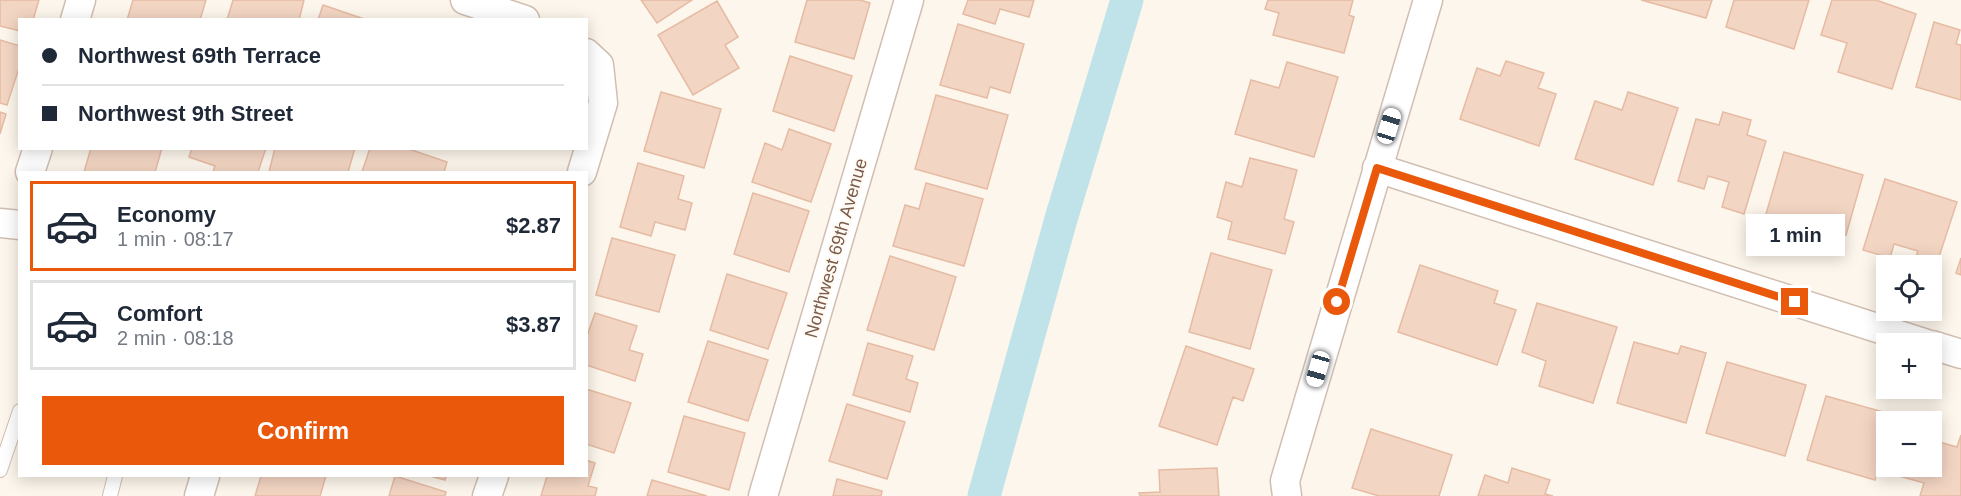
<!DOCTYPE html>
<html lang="en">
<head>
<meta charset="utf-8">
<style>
	:root { --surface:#fff; --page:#f2f2f3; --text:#1f2937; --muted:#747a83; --line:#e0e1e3; --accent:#ea580c }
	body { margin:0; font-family:Arial,sans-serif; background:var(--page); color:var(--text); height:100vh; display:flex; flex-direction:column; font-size:22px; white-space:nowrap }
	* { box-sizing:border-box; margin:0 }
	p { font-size:20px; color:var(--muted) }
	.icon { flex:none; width:33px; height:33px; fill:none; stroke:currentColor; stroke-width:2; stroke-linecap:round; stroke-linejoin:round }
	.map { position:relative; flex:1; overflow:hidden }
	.sheet { position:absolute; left:18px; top:171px; width:570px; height:306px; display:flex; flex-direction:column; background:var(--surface); border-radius:0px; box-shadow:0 3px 15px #0003 }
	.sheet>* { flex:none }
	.guide { position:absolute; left:18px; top:18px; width:570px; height:132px; border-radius:0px; box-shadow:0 3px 15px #0003; display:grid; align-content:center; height:132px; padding:0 24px; background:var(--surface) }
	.buttons { position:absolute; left:1876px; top:255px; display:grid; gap:12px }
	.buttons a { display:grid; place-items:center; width:66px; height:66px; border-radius:0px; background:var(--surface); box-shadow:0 3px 15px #0003; font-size:30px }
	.end { position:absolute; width:27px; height:27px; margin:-14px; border:8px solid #ea580c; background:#fff; box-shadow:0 0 0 3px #fff }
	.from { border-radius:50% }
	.bubble { position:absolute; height:42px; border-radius:0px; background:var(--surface); box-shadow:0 3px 15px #0003; font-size:20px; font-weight:600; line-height:42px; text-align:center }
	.car { position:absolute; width:18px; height:36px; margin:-18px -9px; border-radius:8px; box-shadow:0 0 4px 2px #0007; background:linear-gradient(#fff 24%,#345 0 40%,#fff 0 76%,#345 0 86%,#fff 0) }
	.guide b { display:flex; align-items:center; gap:21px; height:57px; font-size:22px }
	.guide b+b { border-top:2px solid var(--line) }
	.guide i { width:15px; height:15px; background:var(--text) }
	ul { padding:10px 0 0; list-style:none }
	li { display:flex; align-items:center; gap:18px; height:90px; margin:0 12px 9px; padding:0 12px; border:3px solid var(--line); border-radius:0px }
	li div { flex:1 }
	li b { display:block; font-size:22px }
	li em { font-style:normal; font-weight:600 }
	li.current { border-color:var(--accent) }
	li>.icon { width:54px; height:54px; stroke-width:1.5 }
	.button { display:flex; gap:12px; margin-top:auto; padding:12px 24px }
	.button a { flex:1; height:69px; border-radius:0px; background:var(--accent); color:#fff; font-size:24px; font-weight:600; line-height:69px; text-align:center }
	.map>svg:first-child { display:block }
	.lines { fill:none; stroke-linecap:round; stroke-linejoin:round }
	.canal { stroke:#bfe3e8; stroke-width:33 }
	.building { fill:#f3d5c3; stroke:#e6bba3; stroke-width:1.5 }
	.lane-casing { stroke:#d1beb0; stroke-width:16 }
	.street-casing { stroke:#d1beb0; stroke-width:31 }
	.lane { stroke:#fff; stroke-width:14 }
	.street { stroke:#fff; stroke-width:28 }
	.route { stroke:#ea580c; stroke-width:8 }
	.labels { text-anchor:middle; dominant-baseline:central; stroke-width:4.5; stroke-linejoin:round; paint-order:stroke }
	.street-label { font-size:18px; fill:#7a5c4d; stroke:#fffaf3 }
</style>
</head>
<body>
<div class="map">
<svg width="1961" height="496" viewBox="0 0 1961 496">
	<rect width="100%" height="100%" fill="#fdf6ec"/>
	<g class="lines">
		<path class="canal" d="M 984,496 L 1061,219 L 1127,0"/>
	</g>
	<path class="building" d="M 0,0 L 39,0 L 33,20 L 20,20 L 20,31 L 0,26 Z
		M 133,0 L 206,0 L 200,20 L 127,20 Z
		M 233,0 L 304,0 L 299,20 L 227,20 Z
		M 641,0 L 692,0 L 657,23 Z
		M 807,0 L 860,0 L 870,3 L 854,59 L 795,42 Z
		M 968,0 L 1034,0 L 1029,17 L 1000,9 L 995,24 L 963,14 Z
		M 1268,0 L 1353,0 L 1349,15 L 1354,17 L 1344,53 L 1273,35 L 1279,13 L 1265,9 Z
		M 1641,0 L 1712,0 L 1706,18 Z
		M 1734,0 L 1809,0 L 1794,49 L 1726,27 Z
		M 1832,0 L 1876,0 L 1916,14 L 1892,89 L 1838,72 L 1847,43 L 1821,35 Z
		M 717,1 L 738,37 L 725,45 L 739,68 L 693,95 L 658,35 Z
		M 323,5 L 367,20 L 318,20 Z
		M 1934,22 L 1960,30 L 1956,44 L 1961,45 L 1961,100 L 1916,87 Z
		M 958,24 L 1024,44 L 1010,93 L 990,87 L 987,98 L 940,85 Z
		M 0,40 L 20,46 L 20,65 L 7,105 L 0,103 Z
		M 790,56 L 852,76 L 834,131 L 773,111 Z
		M 1506,61 L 1544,73 L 1538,88 L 1556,94 L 1539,146 L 1460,119 L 1477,68 L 1500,76 Z
		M 1287,62 L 1338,77 L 1314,157 L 1235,134 L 1251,80 L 1279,88 Z
		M 661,92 L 721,109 L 704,168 L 644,151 Z
		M 1628,92 L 1678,108 L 1653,185 L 1575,159 L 1595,101 L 1622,110 Z
		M 936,95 L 1008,115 L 987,189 L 915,169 Z
		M 0,112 L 6,114 L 0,134 Z
		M 1723,112 L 1751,120 L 1747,135 L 1766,141 L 1744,214 L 1722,207 L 1729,182 L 1708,176 L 1704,189 L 1678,181 L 1696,119 L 1719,125 Z
		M 789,129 L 831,144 L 811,202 L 752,182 L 765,143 L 782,150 Z
		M 91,148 L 162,148 L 155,172 L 84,172 Z
		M 192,148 L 266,148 L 258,172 L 213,172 L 215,166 L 189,157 Z
		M 275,148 L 355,148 L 348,172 L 269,172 Z
		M 370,148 L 406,148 L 447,162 L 444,172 L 362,172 Z
		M 1784,152 L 1863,175 L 1846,235 L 1800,223 L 1798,230 L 1764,221 Z
		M 1250,158 L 1297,170 L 1284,219 L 1294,222 L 1285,254 L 1228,239 L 1232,222 L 1217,217 L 1226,182 L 1242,187 Z
		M 638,163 L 684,176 L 678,199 L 692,203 L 685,230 L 655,222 L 651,236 L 620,227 Z
		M 1885,179 L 1957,202 L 1935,269 L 1932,268 L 1932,266 L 1914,262 L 1918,251 L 1894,244 L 1890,258 L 1863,250 Z
		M 926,183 L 983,199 L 964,266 L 893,246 L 905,205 L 919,209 Z
		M 753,193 L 809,211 L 789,272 L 734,254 Z
		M 612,238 L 675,255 L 659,312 L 596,295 Z
		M 1211,253 L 1272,270 L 1250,349 L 1189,332 Z
		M 890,256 L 956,277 L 934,350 L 867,330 Z
		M 1961,258 L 1961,275 L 1956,273 Z
		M 1420,265 L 1498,291 L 1494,303 L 1516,310 L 1497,365 L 1398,332 Z
		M 727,274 L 787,293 L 768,349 L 710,330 Z
		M 1537,303 L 1617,327 L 1593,403 L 1539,386 L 1546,361 L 1522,352 Z
		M 595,313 L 637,326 L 629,350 L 643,354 L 635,381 L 586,365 L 586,339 Z
		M 708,341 L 768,360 L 748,421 L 688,402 Z
		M 1634,342 L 1678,354 L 1681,346 L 1706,353 L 1686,423 L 1617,403 Z
		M 868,343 L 913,356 L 906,379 L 918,383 L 910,412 L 853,395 Z
		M 1186,346 L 1254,369 L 1243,401 L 1233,397 L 1217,445 L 1159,426 Z
		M 1727,362 L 1806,385 L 1785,456 L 1706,433 Z
		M 586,389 L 631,403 L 614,453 L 586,444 Z
		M 1826,396 L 1894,415 L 1892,422 L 1887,422 L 1887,439 L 1875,480 L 1807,460 Z
		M 847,404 L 905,422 L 887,479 L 829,461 Z
		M 684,416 L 745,433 L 729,490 L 668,472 Z
		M 1371,429 L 1452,455 L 1439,496 L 1379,496 L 1352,488 Z
		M 1961,435 L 1961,496 L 1920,496 L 1924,483 L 1899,476 L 1901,466 L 1932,466 L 1932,440 L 1957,447 Z
		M 586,460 L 595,463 L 588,486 L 597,488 L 595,496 L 541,496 L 547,476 L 586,476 Z
		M 1217,468 L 1219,496 L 1140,496 L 1139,493 L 1160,492 L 1159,470 Z
		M 1512,468 L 1550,480 L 1545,494 L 1553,496 L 1478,496 L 1485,475 L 1508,483 Z
		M 261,476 L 326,476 L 320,496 L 255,496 Z
		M 395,476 L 446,492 L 445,496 L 389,496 Z
		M 430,476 L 446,476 L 445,480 Z
		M 837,479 L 882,491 L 881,496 L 833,496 Z
		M 652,480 L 707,496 L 647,496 Z"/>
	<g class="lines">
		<defs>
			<path id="lane" d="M 0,470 L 20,411
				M 110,496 L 115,476"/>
			<path id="street" d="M 465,0 L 525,20
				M 75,20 L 81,0
				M 1377,168 L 1927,344
				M 30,172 L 38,148
				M 582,172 L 603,103 L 599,65 L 586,53
				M 0,223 L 20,225
				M 1932,345 L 1961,354
				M 199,496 L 205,476
				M 487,496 L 494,476
				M 763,496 L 909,0
				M 1287,496 L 1285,481 L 1428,0"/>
		</defs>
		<use href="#lane" class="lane-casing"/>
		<use href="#street" class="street-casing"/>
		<use href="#lane" class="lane"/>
		<use href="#street" class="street"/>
	</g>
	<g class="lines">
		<path class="route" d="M 1337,302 L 1377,168 L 1795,302"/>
	</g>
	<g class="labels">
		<g class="street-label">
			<text transform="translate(836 248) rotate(-74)">Northwest 69th Avenue</text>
		</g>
	</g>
</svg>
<div class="buttons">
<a><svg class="icon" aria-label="locate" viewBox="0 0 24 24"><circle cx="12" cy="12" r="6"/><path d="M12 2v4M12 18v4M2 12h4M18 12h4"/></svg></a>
<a>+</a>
<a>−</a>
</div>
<i class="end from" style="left:1337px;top:302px"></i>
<i class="end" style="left:1795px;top:302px"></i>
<div class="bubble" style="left:1746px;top:214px;width:99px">1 min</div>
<i class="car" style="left:1389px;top:126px;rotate:17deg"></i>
<i class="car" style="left:1318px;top:369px;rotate:196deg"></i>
<div class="guide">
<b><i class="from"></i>Northwest 69th Terrace</b>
<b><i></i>Northwest 9th Street</b>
</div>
<section class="sheet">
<ul>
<li class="current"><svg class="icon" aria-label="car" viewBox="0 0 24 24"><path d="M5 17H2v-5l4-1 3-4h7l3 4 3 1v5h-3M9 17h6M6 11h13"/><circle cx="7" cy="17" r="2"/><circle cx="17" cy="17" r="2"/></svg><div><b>Economy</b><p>1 min · 08:17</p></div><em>$2.87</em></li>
<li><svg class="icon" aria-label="car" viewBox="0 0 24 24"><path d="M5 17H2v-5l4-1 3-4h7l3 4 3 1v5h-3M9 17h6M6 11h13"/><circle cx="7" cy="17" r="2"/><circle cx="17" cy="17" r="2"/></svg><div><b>Comfort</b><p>2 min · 08:18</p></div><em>$3.87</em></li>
</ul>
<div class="button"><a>Confirm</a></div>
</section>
</div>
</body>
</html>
